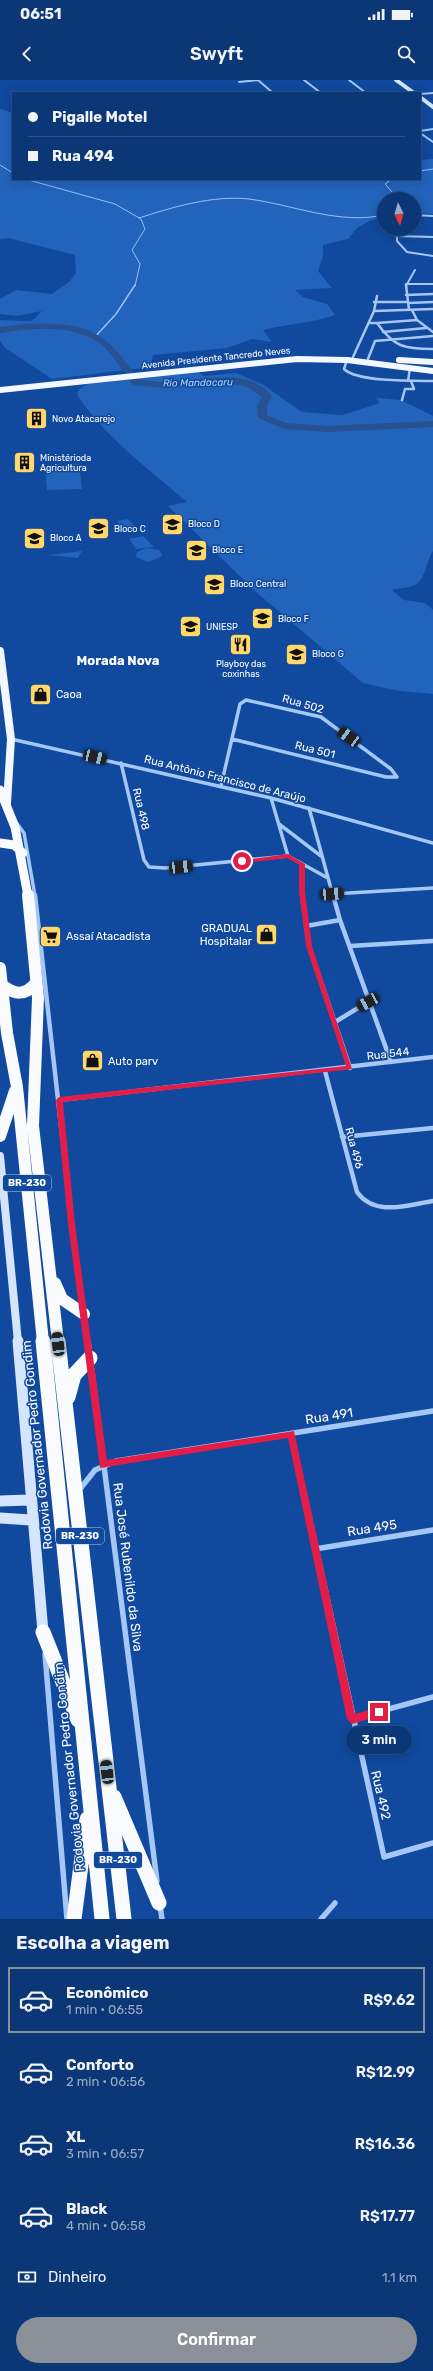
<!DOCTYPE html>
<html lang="pt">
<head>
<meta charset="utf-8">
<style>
	:root { --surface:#0c3776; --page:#1a427e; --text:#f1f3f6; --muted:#9aacc5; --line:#2c5188; --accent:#8c9099 }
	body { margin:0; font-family:Rubik,sans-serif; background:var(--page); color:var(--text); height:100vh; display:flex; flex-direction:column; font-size:15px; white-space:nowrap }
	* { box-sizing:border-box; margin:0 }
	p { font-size:13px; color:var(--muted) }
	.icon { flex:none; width:22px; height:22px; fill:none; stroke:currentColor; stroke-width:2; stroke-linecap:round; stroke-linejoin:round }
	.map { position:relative; height:1839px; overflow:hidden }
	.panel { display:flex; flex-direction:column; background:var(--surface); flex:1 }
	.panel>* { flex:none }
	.hud { position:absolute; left:12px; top:12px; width:409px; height:88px; border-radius:0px; box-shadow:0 2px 10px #0003,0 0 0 1px var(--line); display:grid; align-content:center; height:88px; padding:0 16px; background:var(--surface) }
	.needle { width:26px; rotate:175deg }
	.fabs { position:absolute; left:377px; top:112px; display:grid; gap:8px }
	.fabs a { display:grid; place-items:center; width:44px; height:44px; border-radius:50%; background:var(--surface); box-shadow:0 2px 10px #0003,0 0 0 1px var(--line); font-size:20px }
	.end { position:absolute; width:18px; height:18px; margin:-9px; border:5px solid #e11d48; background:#fff; box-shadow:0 0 0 2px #fff }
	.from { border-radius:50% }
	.bubble { position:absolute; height:28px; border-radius:14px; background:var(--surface); box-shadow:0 2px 10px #0003,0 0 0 1px var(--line); font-size:13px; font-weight:600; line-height:28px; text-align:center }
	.car { position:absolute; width:12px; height:24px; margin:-12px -6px; border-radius:5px; box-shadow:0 0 3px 1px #0007; background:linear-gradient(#222 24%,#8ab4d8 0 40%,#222 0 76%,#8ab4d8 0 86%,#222 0) }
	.hud b { display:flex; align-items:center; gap:14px; height:38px; font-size:15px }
	.hud b+b { border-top:1px solid var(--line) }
	.hud i { width:10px; height:10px; background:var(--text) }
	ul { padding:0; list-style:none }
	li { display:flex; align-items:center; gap:12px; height:66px; margin:0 8px 6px; padding:0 8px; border:2px solid transparent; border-radius:0px }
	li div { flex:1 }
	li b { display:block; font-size:15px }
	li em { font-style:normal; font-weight:600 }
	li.on { border-color:var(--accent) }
	li>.icon { width:36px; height:36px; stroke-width:1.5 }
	h2 { padding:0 16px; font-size:18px; line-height:48px }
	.pay { display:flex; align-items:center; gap:10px; height:44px; padding:0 16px; font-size:15px }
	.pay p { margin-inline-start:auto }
	.primary-button { display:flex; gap:8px; margin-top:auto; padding:8px 16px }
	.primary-button a { flex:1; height:46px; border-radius:24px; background:var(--accent); color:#fff; font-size:16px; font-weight:600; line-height:46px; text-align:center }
	.status { display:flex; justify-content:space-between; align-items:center; height:28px; padding:0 20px; background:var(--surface); direction:ltr }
	.status svg { height:11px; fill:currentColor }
	header { display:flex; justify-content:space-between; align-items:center; height:52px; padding:0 16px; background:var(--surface); font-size:18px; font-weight:600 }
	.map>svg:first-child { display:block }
	.green { fill:#2263bb }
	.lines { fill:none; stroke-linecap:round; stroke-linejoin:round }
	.stream-far1 { stroke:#96c1f8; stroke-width:1 }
	.stream { stroke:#96c1f8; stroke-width:1.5 }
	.river { fill:#275190; fill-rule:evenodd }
	.minor-far4 { stroke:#a5c7f5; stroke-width:2 }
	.minor-far3 { stroke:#a5c7f5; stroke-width:2.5 }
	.minor-far2 { stroke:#a5c7f5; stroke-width:3.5 }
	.minor-far1 { stroke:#a5c7f5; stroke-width:4.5 }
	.minor { stroke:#a5c7f5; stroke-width:5.5 }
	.secondary-far2 { stroke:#d5e5fe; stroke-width:4 }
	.secondary-far1 { stroke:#d5e5fe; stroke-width:8 }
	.secondary { stroke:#d5e5fe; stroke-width:11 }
	.primary-far1 { stroke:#f3f7ff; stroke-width:6 }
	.primary { stroke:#f3f7ff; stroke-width:8 }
	.trunk-far2 { stroke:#f9fbff; stroke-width:9 }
	.trunk-far1 { stroke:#f9fbff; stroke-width:12 }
	.trunk { stroke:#f9fbff; stroke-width:15 }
	.route { fill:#e11d48 }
	.labels { text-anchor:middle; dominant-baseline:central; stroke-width:3; stroke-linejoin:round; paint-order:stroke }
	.far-street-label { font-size:9px; fill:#fff; stroke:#10499d }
	.far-poi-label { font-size:9px; fill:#fff; stroke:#10499d; text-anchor:start }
	.far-water-label { font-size:10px; font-style:italic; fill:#b1d1fb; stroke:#10499d }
	.shield { fill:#10499d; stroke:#b7c8e2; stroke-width:1 }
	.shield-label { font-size:10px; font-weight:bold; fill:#fff }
	.poi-label { font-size:11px; fill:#fff; stroke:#10499d; text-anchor:start }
	.street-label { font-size:11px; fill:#fff; stroke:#10499d }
	.far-district-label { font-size:13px; font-weight:bold; fill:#fff; stroke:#10499d }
	.near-street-label { font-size:13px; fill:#fff; stroke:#10499d }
</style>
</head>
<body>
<div class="status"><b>06:51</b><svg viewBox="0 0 49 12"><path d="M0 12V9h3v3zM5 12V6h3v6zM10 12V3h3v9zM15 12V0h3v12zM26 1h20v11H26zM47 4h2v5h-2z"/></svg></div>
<header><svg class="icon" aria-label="back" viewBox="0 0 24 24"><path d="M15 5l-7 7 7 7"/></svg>Swyft<svg class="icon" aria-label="search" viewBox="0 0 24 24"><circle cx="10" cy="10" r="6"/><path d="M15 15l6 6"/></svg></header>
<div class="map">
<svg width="433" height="1839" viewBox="0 0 433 1839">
	<rect width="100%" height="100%" fill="#10499d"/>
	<path class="green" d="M 0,29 L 13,33 L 13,99 L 420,99 L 420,80 L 433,79 L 433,134 L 414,133 L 414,119 L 384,119 L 384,136 L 369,141 L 357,148 L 348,159 L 323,165 L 323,176 L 318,191 L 332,208 L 295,210 L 303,217 L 327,224 L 335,235 C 312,243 287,244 263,250 L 272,262 L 252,259 L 227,268 L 153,275 L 151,287 L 52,299 L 5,268 L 0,261 L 0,240 L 32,241 L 42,231 L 17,236 L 0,234 L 0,219 L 16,210 L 52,214 L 69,202 L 76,193 L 75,175 L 8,158 L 0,159 Z
		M 198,292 L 204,296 L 236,293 L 262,304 L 302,332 L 342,335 L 380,323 L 376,318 L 401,320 L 433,336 L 433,471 C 426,481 426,499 415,505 C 409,508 399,508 392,510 L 404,520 L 425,523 L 433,530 L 433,614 L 399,611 L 363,603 L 256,512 L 168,426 L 187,422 C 153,393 99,352 77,314 L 79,309 L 88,304 Z
		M 79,384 L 82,409 L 47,410 L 45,386 Z
		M 128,439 L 138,450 L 122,453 L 122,450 L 118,450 L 121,447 L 117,445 L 119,443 L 117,441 Z
		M 143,456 L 154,467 L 136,469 L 129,459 Z
		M 147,468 L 159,470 L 162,474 L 161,477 L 148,482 L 136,477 L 137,472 Z
		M 82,471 L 78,478 L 48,475 Z"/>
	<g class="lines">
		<path class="stream-far1" d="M 0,85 L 13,93
			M 420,91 L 433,89
			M 25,99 L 115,124 L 141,139 L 145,149 L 132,170 L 140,184 L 135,206
			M 392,99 L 385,104 L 393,113 L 394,119
			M 139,138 C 173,127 213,115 249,119 C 294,125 339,145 384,135"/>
		<path class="stream" d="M 94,258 L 116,234 L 135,205"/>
		<path class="river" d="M 26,244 C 87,242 104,249 138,299 C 146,300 155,302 163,302 C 197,303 247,284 272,316 L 267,326 L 267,335 L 286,343 L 327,346 L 433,341 L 433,347 L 327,352 L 284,349 L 258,338 L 257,326 L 262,317 L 248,307 L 225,303 L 163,308 L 135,305 L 132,304 C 122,291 114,275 102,265 C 74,243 33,248 0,253 L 0,247 Z"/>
		<path class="minor-far4" d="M 258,0 L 273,13
			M 304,0 L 321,13
			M 349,0 L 366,13
			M 239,2 L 258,0
			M 420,14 L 433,13
			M 420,51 L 433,49
			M 420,53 L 433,62
			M 414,135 L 433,136
			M 397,149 L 397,161 L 407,172 L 433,176
			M 396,156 L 433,157
			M 406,204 L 433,204
			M 406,206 L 415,190"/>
		<path class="minor-far3" d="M 406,205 L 409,230
			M 406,215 L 433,214
			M 374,222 L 407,222
			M 408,223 L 433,222
			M 412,230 L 417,240 L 433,252
			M 374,231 L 433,229
			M 369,243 L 377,243 C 394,267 404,269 433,269
			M 377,243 L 417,240
			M 383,252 L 426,248
			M 353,277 L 374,231 L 377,216
			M 368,279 L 375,261 L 433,256
			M 347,280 L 344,289 C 357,302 413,301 433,301
			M 408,301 L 410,288
			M 402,320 L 405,309 L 414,309 L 411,301"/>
		<path class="minor-far2" d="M 11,659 L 271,718 L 433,763
			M 121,683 L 144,780 L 149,787 L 165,788 L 288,776 L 326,797
			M 221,706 L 240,624 L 246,620 L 321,637 L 391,689 L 397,697 L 386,697 L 232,659
			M 271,718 L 288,776
			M 309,728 L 333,816
			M 15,741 L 24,753 L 35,816
			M 279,744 L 321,776
			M 302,784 L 303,816
			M 332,814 L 433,808"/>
		<path class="minor-far1" d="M 35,815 L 72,1144 L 88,1262
			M 302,815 L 309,866 L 350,988
			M 333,815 L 340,840 L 391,982
			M 306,846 L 340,840
			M 350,866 L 433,861
			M 335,942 L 368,922
			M 325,991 L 357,1112 C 375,1137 407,1125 433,1121
			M 59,1020 L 433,977
			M 342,1057 L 433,1048"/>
		<path class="minor" d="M 88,1261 L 90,1275
			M 91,1284 L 157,1801
			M 291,1354 L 384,1777 L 433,1763
			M 80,1409 L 95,1390 L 116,1381 L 433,1331
			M 315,1469 L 433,1450
			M 45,1574 L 67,1839
			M 352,1639 L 433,1617
			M 160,1825 L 162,1839
			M 321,1839 L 335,1823"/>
		<path class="secondary-far2" d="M 396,0 L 414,13
			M 420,17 L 433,27"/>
		<path class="secondary-far1" d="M 0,1076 L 18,1262"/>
		<path class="secondary" d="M 18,1261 L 43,1552
			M 0,1421 L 29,1420
			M 0,1438 L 31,1440"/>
		<path class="primary-far1" d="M 399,280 L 433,282
			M 0,310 L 297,279 L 347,280 L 433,291"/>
		<path class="primary" d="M 0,571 L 11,659 L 7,723"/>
		<path class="trunk-far2" d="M 0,710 L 15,747 L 28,816
			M 0,763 L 14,765 L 23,773"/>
		<path class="trunk-far1" d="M 28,815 L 38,918 L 33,1046 L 58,1262
			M 0,888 L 7,953 L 17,1007 L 43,1262
			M 2,905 C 15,915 25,916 36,903
			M 0,1056 L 15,1011
			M 55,1203 L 62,1219 L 84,1234"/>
		<path class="trunk" d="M 43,1261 L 102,1839
			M 58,1261 L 124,1839
			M 68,1317 L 74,1295 L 90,1278
			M 43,1552 L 78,1640
			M 114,1717 L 159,1823
			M 74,1839 L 87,1739"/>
	</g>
	<path class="route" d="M 288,774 L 305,784 L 305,811 L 312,866 L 352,989 L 63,1022 L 75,1144 L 107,1380 L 294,1351 L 355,1634 L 379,1627 L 384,1632 L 379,1636 L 352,1644 L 347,1639 L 288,1358 L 100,1388 L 68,1144 L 56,1020 L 59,1017 L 346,986 L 306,866 L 299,811 L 299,784 L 287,778 L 242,783 L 239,781 Z"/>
	<defs>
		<symbol id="building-square" viewBox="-11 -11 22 22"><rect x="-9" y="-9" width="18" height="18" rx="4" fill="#ffd869" stroke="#10499d"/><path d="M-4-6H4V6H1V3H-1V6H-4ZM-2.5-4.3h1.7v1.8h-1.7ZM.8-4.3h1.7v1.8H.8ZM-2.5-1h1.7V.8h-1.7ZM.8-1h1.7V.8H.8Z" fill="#111"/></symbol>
		<symbol id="university-square" viewBox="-11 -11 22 22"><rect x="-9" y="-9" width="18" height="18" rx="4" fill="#ffd869" stroke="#10499d"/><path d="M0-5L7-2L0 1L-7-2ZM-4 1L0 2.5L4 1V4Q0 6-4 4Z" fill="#111"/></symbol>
		<symbol id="restaurant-square" viewBox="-11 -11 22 22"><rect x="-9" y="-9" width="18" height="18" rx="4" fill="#ffd869" stroke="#10499d"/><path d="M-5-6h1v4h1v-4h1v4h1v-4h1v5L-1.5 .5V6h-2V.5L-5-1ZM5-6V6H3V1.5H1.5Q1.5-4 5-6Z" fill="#111"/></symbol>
		<symbol id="shop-square" viewBox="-11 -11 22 22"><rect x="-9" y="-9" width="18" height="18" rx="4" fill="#ffd869" stroke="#10499d"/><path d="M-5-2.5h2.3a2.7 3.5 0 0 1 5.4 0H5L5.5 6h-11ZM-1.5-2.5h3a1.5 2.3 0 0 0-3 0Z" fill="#111"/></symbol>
		<symbol id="supermarket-square" viewBox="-11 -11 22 22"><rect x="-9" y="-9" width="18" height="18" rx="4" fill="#ffd869" stroke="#10499d"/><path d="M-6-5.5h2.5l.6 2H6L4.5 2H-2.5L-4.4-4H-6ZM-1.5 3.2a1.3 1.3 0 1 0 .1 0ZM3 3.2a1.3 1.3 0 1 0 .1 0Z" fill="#111"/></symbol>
	</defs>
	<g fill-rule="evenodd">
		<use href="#building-square" x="24" y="326" width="25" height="25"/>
		<use href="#building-square" x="12" y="370" width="25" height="25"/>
		<use href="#university-square" x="160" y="432" width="25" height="25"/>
		<use href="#university-square" x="86" y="436" width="25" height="25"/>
		<use href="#university-square" x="22" y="446" width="25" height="25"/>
		<use href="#university-square" x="184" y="458" width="25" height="25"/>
		<use href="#university-square" x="202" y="492" width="25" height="25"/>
		<use href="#university-square" x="250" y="526" width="25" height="25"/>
		<use href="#university-square" x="178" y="534" width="25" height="25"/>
		<use href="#restaurant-square" x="228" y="552" width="25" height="25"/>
		<use href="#university-square" x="284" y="562" width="25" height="25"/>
		<use href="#shop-square" x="28" y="602" width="25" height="25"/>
		<use href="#shop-square" x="254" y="842" width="25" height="25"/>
		<use href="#supermarket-square" x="38" y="844" width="25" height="25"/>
		<use href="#shop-square" x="80" y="968" width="25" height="25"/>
	</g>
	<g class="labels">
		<g class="far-street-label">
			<text transform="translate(216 278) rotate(-6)">Avenida Presidente Tancredo Neves</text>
		</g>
		<g class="far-poi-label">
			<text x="52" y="339">Novo Atacarejo</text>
			<text x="40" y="378">Ministérioda<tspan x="40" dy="10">Agricultura</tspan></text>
			<text x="188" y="444">Bloco D</text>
			<text x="114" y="449">Bloco C</text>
			<text x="50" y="458">Bloco A</text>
			<text x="212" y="470">Bloco E</text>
			<text x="230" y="504">Bloco Central</text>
			<text x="278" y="539">Bloco F</text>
			<text x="206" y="547">UNIESP</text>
			<text x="312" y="574">Bloco G</text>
			<text x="241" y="584" text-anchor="middle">Playboy das<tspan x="241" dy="10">coxinhas</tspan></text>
		</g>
		<g class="far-water-label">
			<text transform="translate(198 303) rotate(-1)">Rio Mandacaru</text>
		</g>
		<g class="shield">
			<rect x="3" y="1095" width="48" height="16" rx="3"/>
			<rect x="56" y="1448" width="48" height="16" rx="3"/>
			<rect x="94" y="1772" width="48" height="16" rx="3"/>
		</g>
		<g class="shield-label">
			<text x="27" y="1103">BR-230</text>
			<text x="80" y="1456">BR-230</text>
			<text x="118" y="1780">BR-230</text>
		</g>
		<g class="poi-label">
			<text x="56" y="614">Caoa</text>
			<text x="252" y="848" text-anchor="end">GRADUAL<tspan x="252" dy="13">Hospitalar</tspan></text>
			<text x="66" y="856">Assaí Atacadista</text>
			<text x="108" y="981">Auto parv</text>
		</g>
		<g class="street-label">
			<text transform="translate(303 624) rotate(16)">Rua 502</text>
			<text transform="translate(315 670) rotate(14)">Rua 501</text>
			<text transform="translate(225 699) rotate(14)">Rua Antônio Francisco de Araújo</text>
			<text transform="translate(141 729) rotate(77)">Rua 498</text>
			<text transform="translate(388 974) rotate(-7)">Rua 544</text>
			<text transform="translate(354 1068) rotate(75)">Rua 496</text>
		</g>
		<g class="far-district-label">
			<text x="118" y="580">Morada Nova</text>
		</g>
		<g class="near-street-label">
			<text transform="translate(329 1336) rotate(-9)">Rua 491</text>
			<text transform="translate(37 1365) rotate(-96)">Rodovia Governador Pedro Gondim</text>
			<text transform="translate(372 1448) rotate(-9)">Rua 495</text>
			<text transform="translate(128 1487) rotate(83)">Rua José Rubenildo da Silva</text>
			<text transform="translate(69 1687) rotate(-96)">Rodovia Governador Pedro Gondim</text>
			<text transform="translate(381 1715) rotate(77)">Rua 492</text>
		</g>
	</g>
</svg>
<div class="fabs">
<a><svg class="needle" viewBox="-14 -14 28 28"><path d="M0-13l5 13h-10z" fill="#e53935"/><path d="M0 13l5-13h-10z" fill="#9aacc5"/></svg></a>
</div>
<i class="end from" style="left:242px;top:781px"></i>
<i class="end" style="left:379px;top:1632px"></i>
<div class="bubble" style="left:346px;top:1646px;width:66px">3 min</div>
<i class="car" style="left:349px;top:657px;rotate:306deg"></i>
<i class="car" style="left:95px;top:677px;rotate:103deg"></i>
<i class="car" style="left:181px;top:787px;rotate:84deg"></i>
<i class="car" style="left:332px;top:814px;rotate:86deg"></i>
<i class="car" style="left:368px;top:922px;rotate:241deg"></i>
<i class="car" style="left:58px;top:1264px;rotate:353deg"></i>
<i class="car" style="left:107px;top:1692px;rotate:353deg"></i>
<div class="hud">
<b><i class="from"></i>Pigalle Motel</b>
<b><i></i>Rua 494</b>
</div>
</div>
<section class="panel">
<h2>Escolha a viagem</h2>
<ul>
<li class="on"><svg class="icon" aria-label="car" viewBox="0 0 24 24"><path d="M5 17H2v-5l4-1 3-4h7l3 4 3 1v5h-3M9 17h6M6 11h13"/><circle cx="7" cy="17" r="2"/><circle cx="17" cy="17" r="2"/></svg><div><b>Econômico</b><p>1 min · 06:55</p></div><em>R$9.62</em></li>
<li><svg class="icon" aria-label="car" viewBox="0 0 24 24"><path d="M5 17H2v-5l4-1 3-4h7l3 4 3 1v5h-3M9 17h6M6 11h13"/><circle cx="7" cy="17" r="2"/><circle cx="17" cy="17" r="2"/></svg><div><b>Conforto</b><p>2 min · 06:56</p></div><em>R$12.99</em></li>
<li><svg class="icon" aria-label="car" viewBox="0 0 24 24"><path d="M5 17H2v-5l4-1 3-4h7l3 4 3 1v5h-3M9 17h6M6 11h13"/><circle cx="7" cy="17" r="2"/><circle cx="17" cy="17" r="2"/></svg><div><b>XL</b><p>3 min · 06:57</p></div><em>R$16.36</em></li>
<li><svg class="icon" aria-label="car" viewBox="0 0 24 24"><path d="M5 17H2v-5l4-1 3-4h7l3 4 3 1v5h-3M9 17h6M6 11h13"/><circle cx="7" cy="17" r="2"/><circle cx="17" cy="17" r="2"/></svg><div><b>Black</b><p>4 min · 06:58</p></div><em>R$17.77</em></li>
</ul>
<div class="pay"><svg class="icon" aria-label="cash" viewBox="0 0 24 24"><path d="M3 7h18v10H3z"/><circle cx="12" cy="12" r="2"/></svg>Dinheiro<p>1.1 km</p></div>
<div class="primary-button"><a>Confirmar</a></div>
</section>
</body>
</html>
